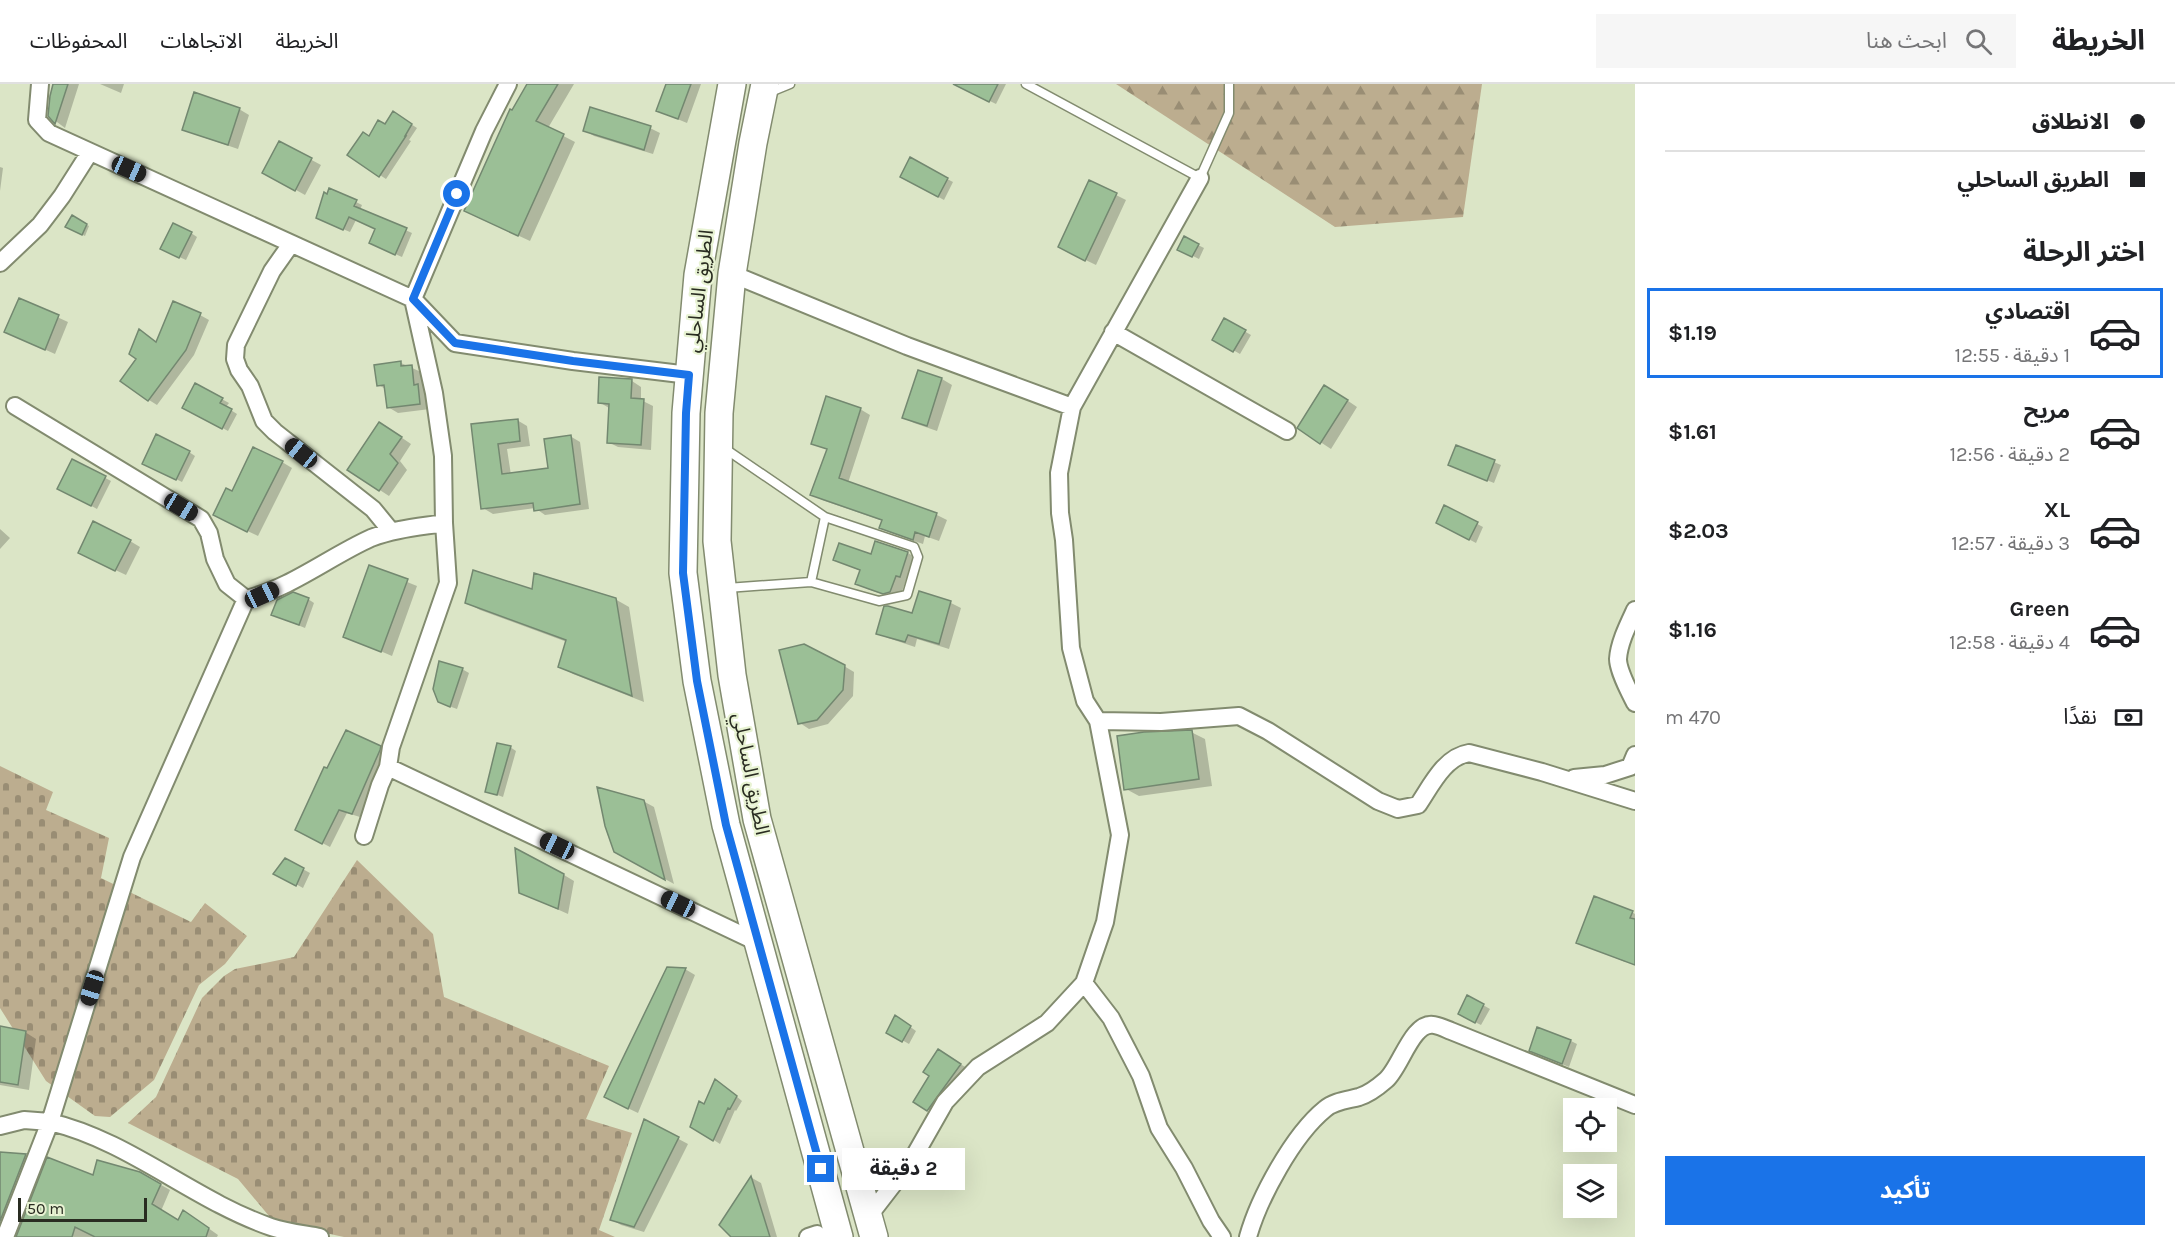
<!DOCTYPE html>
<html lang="ar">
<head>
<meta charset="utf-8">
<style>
	:root { --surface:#fff; --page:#f6f6f6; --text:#202124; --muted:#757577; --line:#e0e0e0; --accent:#1a73e8 }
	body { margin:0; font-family:Karla,"Noto Sans Arabic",sans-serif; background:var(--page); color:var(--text); direction:rtl; height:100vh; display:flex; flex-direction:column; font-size:22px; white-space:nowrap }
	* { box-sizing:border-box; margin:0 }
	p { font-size:20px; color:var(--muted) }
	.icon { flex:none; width:33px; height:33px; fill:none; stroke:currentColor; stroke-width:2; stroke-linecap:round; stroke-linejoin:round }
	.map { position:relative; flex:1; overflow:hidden; direction:ltr }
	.details { display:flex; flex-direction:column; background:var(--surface); width:540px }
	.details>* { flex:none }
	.banner { display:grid; align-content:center; height:132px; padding:0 30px; background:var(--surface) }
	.controls { position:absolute; left:1563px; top:1014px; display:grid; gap:12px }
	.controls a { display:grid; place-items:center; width:54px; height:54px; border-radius:0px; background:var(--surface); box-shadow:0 6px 24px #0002; font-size:30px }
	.scale { position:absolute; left:18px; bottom:15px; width:129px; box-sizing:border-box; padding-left:6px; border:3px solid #292c21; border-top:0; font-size:16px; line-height:21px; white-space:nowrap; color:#292c21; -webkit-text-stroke:4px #e8f3d3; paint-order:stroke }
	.end { position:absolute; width:27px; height:27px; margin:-14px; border:8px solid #1a73e8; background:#fff; box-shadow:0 0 0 3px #fff }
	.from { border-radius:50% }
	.bubble { position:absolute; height:42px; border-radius:0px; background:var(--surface); box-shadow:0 6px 24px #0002; font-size:20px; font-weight:700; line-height:42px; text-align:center; direction:rtl }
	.car { position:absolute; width:18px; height:36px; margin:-18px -9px; border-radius:8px; box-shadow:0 0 4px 2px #0007; background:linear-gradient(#222 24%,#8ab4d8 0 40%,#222 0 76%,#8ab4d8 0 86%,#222 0) }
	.banner b { display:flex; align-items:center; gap:21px; height:57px; font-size:22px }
	.banner b+b { border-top:2px solid var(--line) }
	.banner i { width:15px; height:15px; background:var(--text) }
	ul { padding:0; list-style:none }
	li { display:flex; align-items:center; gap:18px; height:90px; margin:0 12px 9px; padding:0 18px; border:3px solid transparent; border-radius:0px }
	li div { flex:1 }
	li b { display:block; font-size:22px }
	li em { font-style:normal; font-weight:700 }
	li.current { border-color:var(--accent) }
	li>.icon { width:54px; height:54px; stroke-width:1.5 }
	h2 { padding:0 30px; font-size:27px; line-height:72px }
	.pay { display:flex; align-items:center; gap:15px; height:66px; padding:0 30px; font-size:22px }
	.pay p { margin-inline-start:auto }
	.primary-button { display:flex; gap:12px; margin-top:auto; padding:12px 30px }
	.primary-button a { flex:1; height:69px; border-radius:0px; background:var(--accent); color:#fff; font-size:24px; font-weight:700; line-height:69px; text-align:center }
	header { display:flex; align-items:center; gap:36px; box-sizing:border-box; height:84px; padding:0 30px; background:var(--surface); border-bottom:2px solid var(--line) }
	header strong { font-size:28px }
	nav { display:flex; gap:33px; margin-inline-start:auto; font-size:21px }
	.search { width:420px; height:54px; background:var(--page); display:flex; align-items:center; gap:15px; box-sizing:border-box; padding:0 21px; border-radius:0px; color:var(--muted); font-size:22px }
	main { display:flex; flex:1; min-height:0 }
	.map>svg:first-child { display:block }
	.forest { fill:url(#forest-firs) }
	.cemetery { fill:url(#cemetery-stones) }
	.shadow { fill:#0003 }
	.building { fill:#9bbf96; stroke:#738870; stroke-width:1.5 }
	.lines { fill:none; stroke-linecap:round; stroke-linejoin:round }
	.service-casing { stroke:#828b6f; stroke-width:11 }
	.minor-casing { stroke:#828b6f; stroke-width:20 }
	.trunk-casing { stroke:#828b6f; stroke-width:30 }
	.service { stroke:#fff; stroke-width:8 }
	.minor { stroke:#fff; stroke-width:16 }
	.trunk { stroke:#fff; stroke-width:27 }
	.route { stroke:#1a73e8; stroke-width:8 }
	.labels { text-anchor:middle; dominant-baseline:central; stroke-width:4.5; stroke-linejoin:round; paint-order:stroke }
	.street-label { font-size:20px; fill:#292c21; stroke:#e8f3d3 }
</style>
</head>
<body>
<header>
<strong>الخريطة</strong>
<div class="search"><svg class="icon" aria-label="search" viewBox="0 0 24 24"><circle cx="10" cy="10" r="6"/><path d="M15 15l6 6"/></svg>ابحث هنا</div>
<nav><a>الخريطة</a><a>الاتجاهات</a><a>المحفوظات</a></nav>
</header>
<main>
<section class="details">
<div class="banner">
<b><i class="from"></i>الانطلاق</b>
<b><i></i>الطريق الساحلي</b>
</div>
<h2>اختر الرحلة</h2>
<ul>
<li class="current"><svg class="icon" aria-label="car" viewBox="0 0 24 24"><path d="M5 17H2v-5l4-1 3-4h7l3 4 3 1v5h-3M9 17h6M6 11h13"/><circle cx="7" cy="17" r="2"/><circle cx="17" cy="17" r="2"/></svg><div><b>اقتصادي</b><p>1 دقيقة · 12:55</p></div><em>$1.19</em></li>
<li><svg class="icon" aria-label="car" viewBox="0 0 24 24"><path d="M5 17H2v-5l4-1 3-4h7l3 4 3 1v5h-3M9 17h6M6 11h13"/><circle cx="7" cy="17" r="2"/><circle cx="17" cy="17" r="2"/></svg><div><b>مريح</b><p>2 دقيقة · 12:56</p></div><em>$1.61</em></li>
<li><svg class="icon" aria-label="car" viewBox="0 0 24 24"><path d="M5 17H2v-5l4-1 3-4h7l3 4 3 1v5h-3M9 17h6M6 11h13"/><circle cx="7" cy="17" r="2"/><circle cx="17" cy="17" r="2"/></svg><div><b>XL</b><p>3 دقيقة · 12:57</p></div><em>$2.03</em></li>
<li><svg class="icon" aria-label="car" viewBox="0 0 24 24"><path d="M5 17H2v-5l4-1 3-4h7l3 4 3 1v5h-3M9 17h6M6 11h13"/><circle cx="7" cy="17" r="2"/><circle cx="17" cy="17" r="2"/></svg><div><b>Green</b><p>4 دقيقة · 12:58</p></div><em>$1.16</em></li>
</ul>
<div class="pay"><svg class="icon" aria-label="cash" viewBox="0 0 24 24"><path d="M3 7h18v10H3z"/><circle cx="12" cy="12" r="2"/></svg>نقدًا<p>470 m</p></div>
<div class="primary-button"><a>تأكيد</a></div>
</section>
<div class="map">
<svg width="1635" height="1153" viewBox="0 0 1635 1153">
	<defs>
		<pattern id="forest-firs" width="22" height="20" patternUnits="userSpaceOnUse" patternTransform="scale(1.5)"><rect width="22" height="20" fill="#bcad8f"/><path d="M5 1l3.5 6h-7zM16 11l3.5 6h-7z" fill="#998d74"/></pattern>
		<pattern id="cemetery-stones" width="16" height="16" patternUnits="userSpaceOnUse" patternTransform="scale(1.5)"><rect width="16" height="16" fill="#bcad8f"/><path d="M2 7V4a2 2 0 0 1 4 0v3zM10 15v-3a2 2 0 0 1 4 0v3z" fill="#998d74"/></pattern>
	</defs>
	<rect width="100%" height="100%" fill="#dbe5c6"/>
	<path class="forest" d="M 1116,0 L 1482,0 L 1463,133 L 1335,143 Z"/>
	<path class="cemetery" d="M 0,682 L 53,708 L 46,726 L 109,754 L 101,794 L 191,838 L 205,819 L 247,852 L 225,880 L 199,901 L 154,996 L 110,1033 L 95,1032 L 46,997 L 0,924 Z
		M 357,776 L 433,850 L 444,913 L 609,982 L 586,1035 L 632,1049 L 599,1146 L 615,1153 L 344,1153 L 274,1138 L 238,1095 L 128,1039 L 156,1013 L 202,914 L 224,892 L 235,885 L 294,873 Z"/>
	<path class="shadow" d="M 55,0 L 79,0 L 65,44 L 49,32 Z
		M 100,0 L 124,0 L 121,9 Z
		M 528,0 L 574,0 L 548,44 L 575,58 L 530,157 L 478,133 L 512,28 Z
		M 668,0 L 701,0 L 687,39 L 658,27 Z
		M 955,0 L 1006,0 L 996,20 Z
		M 239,25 L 249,31 L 238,65 L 194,50 L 184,45 Z
		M 394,29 L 417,44 L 409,56 L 411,57 L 386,95 L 349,71 L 385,42 Z
		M 650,44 L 660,49 L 653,70 L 594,52 L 584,46 Z
		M 280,59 L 321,81 L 305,111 L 264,88 Z
		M 910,76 L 953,98 L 944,116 L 902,93 Z
		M 0,83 L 3,84 L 0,107 Z
		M 1090,98 L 1126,116 L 1096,181 L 1069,168 Z
		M 356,118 L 362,121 L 360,126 L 412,149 L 402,173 L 377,162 L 377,145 L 356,136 L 350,148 L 324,137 Z
		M 72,133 L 89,142 L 85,152 L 67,143 Z
		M 191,149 L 197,153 L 186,176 L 168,168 Z
		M 1184,154 L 1204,164 L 1199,175 L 1185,168 Z
		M 20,216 L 68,238 L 55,270 L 6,248 Z
		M 200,231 L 209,236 L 194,271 L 157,321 L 149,316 L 138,275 L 148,252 L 158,259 Z
		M 1225,236 L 1251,251 L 1240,270 L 1214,255 Z
		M 401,279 L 421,288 L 424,305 L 427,308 L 430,325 L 398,329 L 388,323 L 386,305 L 378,301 Z
		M 919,288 L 942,295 L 952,301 L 937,347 L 914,339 L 904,334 Z
		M 632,297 L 641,303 L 641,316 L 653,322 L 651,366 L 618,363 L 608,358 L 609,324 L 599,318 Z
		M 196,301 L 229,319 L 226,323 L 237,330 L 228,347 L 184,323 Z
		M 1335,308 L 1357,323 L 1331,365 L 1299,344 Z
		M 860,325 L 870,331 L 848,399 L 937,431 L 947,436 L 939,457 L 925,452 L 923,460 L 891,449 L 881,444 L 883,437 L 822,416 L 812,410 L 828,366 L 813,359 Z
		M 517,336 L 527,342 L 530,362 L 507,365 L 511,391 L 549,386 L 570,352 L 580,358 L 589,425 L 545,431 L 535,424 L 493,430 L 483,424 L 473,342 Z
		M 389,345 L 411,360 L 400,377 L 407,386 L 389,412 L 349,386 Z
		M 1457,363 L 1501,381 L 1494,399 L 1456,384 Z
		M 189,368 L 195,372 L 182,398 L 150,382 Z
		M 73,377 L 111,397 L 97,425 L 59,404 Z
		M 282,378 L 292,384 L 258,452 L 224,436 Z
		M 1445,423 L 1483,443 L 1476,459 L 1444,442 Z
		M 0,445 L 10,454 L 0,465 Z
		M 130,457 L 140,463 L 126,491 L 90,474 Z
		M 876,458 L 908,469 L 918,475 L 910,498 L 906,496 L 900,513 L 894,514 L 867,505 L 857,499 L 861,487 L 835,476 L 872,471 Z
		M 370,483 L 417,502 L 392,572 L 345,552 Z
		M 533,507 L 615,515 L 629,523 L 644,618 L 573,590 L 559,582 L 567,558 L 480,526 L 467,519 Z
		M 920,509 L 951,519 L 961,524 L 949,565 L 917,555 L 915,563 L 888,554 L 878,549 L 913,531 Z
		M 308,515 L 314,519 L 305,544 L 273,531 Z
		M 844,582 L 854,588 L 853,612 L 828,640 L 809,645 L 800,639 Z
		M 462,585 L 469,589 L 457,625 L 446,621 Z
		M 1191,648 L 1205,655 L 1212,702 L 1139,712 L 1126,705 Z
		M 380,663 L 388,668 L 387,670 L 360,733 L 347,729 L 330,763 L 305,750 L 328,686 Z
		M 510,663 L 516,667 L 503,713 L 487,707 Z
		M 643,717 L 654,723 L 674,800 L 615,767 Z
		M 286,776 L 310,789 L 303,804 L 276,789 Z
		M 564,791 L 574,797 L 568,830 L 521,809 Z
		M 1632,828 L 1635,830 L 1635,852 L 1625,878 L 1578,858 Z
		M 685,885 L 695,891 L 638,1029 L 615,1018 Z
		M 1483,921 L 1490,925 L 1481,941 L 1459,930 Z
		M 902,937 L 916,947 L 909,960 L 888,948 Z
		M 0,944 L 25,948 L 36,955 L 29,1006 L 0,1001 Z
		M 1571,957 L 1577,960 L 1569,983 L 1537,970 Z
		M 938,967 L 967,984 L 934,1029 L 915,1017 L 932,991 Z
		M 722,1000 L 742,1017 L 736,1027 L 735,1026 L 720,1060 L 692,1042 Z
		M 645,1037 L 688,1060 L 644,1148 L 621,1141 L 611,1135 Z
		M 0,1069 L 26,1072 L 36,1078 L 0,1153 Z
		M 140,1089 L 170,1106 L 161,1127 L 178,1138 L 194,1134 L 218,1151 L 217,1153 L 25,1153 L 94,1093 Z
		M 752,1094 L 761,1099 L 777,1153 L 733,1153 L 721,1141 Z"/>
	<path class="building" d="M 53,0 L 68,0 L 55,40 L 48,32 L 50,12 Z
		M 527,0 L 558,0 L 536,37 L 564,50 L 518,152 L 464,127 L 510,25 L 512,26 Z
		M 666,0 L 691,0 L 678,35 L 656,27 Z
		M 953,0 L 998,0 L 989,18 Z
		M 194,8 L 240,24 L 228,61 L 182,46 Z
		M 590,23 L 651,42 L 644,66 L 583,47 Z
		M 393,27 L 412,40 L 405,52 L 406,52 L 379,93 L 347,71 L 363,48 L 369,52 L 378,36 L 385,40 Z
		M 279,57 L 312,74 L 295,107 L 262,89 Z
		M 910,73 L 948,94 L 938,113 L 900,93 Z
		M 1089,96 L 1117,109 L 1085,177 L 1058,163 Z
		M 329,104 L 357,116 L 354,122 L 407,144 L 395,171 L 369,159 L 375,145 L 349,133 L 343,146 L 316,134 L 324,108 L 327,110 Z
		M 72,131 L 87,140 L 82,151 L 65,143 Z
		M 173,139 L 192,148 L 179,174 L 160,165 Z
		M 1184,152 L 1199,160 L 1192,173 L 1177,166 Z
		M 19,214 L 59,231 L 45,266 L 4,248 Z
		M 173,217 L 201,229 L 186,266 L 148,317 L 120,297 L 136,275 L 129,270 L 139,245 L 156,258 Z
		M 1224,234 L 1246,246 L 1233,268 L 1212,256 Z
		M 401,277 L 401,282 L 412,281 L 414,301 L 418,300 L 420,320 L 387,324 L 384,301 L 377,302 L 374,281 Z
		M 918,286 L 942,294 L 927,342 L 902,334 Z
		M 599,293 L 632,295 L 631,314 L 644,315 L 641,361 L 607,359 L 609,320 L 598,319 Z
		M 195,299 L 223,314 L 220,319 L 232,325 L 222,345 L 182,324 Z
		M 1324,301 L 1348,316 L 1320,360 L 1297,344 Z
		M 826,312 L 861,324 L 839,394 L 937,429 L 929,453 L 915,448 L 913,456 L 879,444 L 882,436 L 810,411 L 827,365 L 811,360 Z
		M 518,335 L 520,357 L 498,360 L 502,390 L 548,384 L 544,355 L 571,351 L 580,420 L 534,427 L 533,419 L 481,425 L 471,340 Z
		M 379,338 L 402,353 L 390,370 L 398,379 L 379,407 L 347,386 Z
		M 156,350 L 190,367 L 176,396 L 142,380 Z
		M 1456,361 L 1495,376 L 1487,397 L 1448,381 Z
		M 253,363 L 283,377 L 247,448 L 213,431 L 226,404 L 232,407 Z
		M 72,375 L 106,392 L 91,422 L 57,405 Z
		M 1444,421 L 1478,438 L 1469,456 L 1436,439 Z
		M 93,437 L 131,456 L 115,487 L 78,469 Z
		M 875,457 L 908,468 L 900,493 L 896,492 L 890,508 L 883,510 L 855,500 L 860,486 L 833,476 L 839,459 L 871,470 Z
		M 369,481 L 408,495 L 381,568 L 343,553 Z
		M 473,486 L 532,505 L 534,489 L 616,514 L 632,612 L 558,583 L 566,556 L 465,519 Z
		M 919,507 L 951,517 L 939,560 L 908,551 L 905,558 L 876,550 L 884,522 L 888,522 L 912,529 Z
		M 293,508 L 309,514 L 299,541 L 271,531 L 277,516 Z
		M 804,560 L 845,581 L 843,606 L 817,636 L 798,640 L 779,566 Z
		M 439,577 L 463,584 L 450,623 L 438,618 L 433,605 Z
		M 346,646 L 381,662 L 380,666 L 352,730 L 339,726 L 322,760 L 295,746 L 324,683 L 327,684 Z
		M 1192,646 L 1199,695 L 1124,706 L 1117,652 L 1144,648 Z
		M 497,659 L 511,662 L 497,711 L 485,708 Z
		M 597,703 L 644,716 L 665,796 L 614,768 L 605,742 Z
		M 515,764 L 564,790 L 558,825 L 519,809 Z
		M 285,774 L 304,784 L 296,802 L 273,790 Z
		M 1594,812 L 1633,827 L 1630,834 L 1635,835 L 1635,881 L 1576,859 Z
		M 667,883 L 686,884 L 628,1025 L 604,1013 Z
		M 1467,911 L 1484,920 L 1475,939 L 1458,930 Z
		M 895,931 L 911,942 L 902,958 L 886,949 Z
		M 0,942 L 26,947 L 18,1001 L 0,998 Z
		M 1537,943 L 1571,956 L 1562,980 L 1529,967 Z
		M 938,965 L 961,980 L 927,1027 L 913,1018 L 929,992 L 923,988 Z
		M 715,995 L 737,1012 L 730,1025 L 728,1024 L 713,1057 L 690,1043 L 699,1017 L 704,1020 Z
		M 644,1035 L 679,1053 L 634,1143 L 610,1136 Z
		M 0,1068 L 26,1070 L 0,1137 Z
		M 47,1073 L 93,1091 L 97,1076 L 140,1088 L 161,1100 L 152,1120 L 178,1136 L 183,1126 L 209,1144 L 206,1153 L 95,1153 L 75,1143 L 72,1153 L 16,1153 Z
		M 751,1092 L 770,1153 L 731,1153 L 719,1141 Z"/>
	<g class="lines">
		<defs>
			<path id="service" d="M 1026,0 L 1200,94 L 1229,29 L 1229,0
				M 768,9 L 790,0
				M 724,364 L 825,433 L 811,498 L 727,504
				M 811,498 L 879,517 L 907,511 L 918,473 L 914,463 L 825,433"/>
			<path id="minor" d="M 40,0 L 37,36 L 49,49 L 413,215 L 484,47 L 508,0
				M 291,160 L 272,187 L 236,261 L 235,275 L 239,286 L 250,302 L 264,337 L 275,348 L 373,425 L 391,447
				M 0,179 L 40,141 L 62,112 L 90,68
				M 732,190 L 907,262 L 1072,323
				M 1113,248 L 1287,347
				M 15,322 L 201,435 L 209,449 L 215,475 L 227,500 L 246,515 C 291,504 329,473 371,454 C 394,445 419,443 444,439 L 448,499 L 391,663 L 388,683
				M 444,439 L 443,372 L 434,309 L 413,215 L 455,259 L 573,277 L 689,291
				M 1635,526 C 1628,541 1619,559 1618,575 C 1618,587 1630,609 1635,619
				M 1098,637 L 1161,638 L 1239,632 L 1268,647 L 1378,717 L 1398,725 L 1418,721 C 1431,702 1444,673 1469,669 L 1542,688 L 1635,717
				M 1574,694 L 1605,691 L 1630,683 L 1635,671
				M 364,752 L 380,701 L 388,683 L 759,859
				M 1084,899 L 1111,934 L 1141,992 L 1159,1044 L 1184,1084 L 1211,1137 L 1222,1153
				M 0,1042 L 24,1036 L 50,1038 L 132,773 L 246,515
				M 868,1133 L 912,1076 L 945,1018 L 978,983 L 1047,939 L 1084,899 L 1105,838 L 1120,751 L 1098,637 L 1085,617 L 1071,564 L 1064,456 L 1060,429 L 1059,389 L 1072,323 L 1200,94
				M 5,1153 L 50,1038 C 130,1057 193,1116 271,1143 C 286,1148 304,1150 320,1153
				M 808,1153 L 817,1150 L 820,1153
				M 1248,1153 C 1259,1114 1293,1051 1325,1025 C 1334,1017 1348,1016 1359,1013 C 1369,1010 1378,1003 1386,996 C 1401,983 1412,937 1434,941 C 1440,942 1446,945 1451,947 L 1635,1021"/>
			<path id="trunk" d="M 732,0 L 698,191 L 686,329 L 683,489 L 697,597 L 726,741 L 839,1153
				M 765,0 L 753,59 L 732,190 L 719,329 L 717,457 L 732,591 L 757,735 L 874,1153"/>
		</defs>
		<use href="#service" class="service-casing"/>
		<use href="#minor" class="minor-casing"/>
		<use href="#trunk" class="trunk-casing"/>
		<use href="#service" class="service"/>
		<use href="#minor" class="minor"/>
		<use href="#trunk" class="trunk"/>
	</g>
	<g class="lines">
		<path class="route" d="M 457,110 L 413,215 L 455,259 L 573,277 L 689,291 L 686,329 L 683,489 L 697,597 L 726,741 L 821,1085"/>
	</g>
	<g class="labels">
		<g class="street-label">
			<text transform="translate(699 207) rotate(-83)">الطريق الساحلي</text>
			<text transform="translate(751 690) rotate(79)">الطريق الساحلي</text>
		</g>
	</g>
</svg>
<div class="controls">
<a><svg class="icon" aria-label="locate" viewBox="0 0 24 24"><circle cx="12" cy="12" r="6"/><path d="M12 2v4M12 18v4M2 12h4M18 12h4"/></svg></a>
<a><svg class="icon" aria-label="layers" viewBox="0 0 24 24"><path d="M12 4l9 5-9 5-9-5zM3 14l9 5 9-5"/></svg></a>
</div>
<div class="scale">50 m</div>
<i class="end from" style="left:457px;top:110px"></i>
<i class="end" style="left:821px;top:1085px"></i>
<div class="bubble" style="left:842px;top:1064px;width:123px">2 دقيقة</div>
<i class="car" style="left:129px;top:85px;rotate:114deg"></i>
<i class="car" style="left:301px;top:369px;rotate:309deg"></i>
<i class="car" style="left:181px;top:423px;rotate:121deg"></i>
<i class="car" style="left:262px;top:511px;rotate:65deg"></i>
<i class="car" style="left:557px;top:762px;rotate:295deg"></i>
<i class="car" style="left:678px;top:820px;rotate:295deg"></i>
<i class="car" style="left:92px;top:904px;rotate:197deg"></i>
</div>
</main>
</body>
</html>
